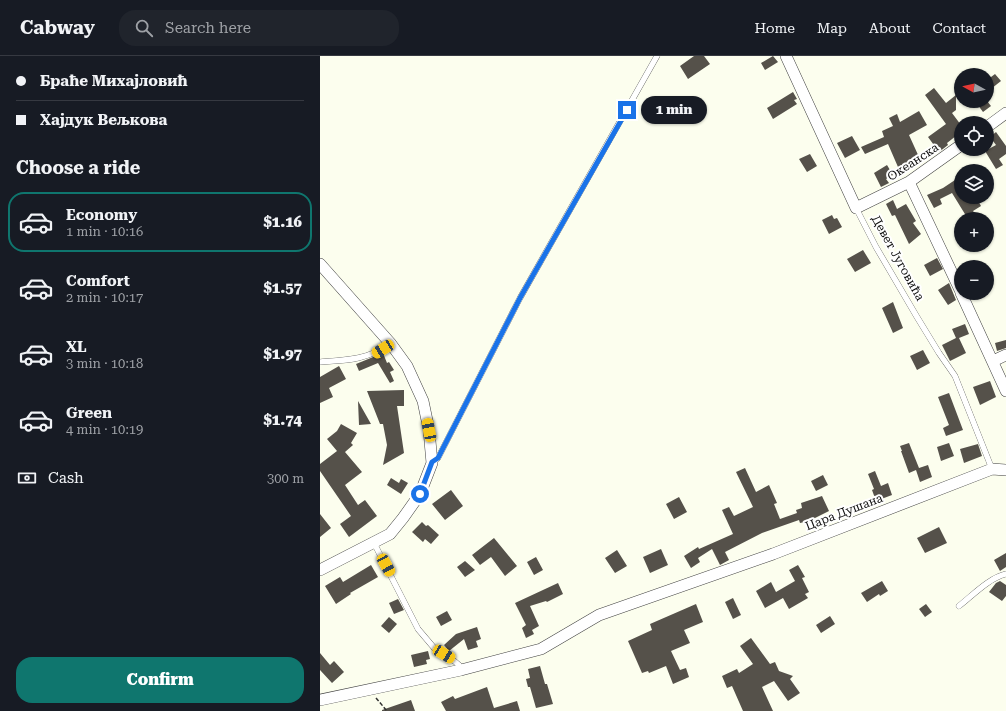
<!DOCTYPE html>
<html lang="en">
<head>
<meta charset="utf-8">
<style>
	:root { --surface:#171b24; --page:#20242c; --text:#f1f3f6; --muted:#9ea1a6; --line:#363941; --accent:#0f766e }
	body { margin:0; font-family:"Roboto Serif",serif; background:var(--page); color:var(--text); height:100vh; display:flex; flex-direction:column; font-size:15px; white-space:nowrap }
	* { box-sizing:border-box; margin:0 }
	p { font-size:13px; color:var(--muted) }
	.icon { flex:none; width:22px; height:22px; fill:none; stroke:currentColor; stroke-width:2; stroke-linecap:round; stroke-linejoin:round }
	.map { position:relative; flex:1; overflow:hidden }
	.panel { display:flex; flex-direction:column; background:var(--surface); width:320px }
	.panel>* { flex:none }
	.banner { display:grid; align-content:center; height:88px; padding:0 16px; background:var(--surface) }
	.needle { width:26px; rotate:278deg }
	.fabs { position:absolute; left:634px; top:12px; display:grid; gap:8px }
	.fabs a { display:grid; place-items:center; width:40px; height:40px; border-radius:50%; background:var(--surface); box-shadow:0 1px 3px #0004; font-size:20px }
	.end { position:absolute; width:18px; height:18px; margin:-9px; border:5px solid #1a73e8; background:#fff; box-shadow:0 0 0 2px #fff }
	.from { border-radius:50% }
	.bubble { position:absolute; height:28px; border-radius:14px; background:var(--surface); box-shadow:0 1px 3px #0004; font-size:13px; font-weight:800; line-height:28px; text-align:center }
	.car { position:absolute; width:12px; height:24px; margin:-12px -6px; border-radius:5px; box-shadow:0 0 3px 1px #0007; background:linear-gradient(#f5c518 24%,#345 0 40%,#f5c518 0 76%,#345 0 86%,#f5c518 0) }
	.banner b { display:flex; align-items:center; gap:14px; height:38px; font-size:15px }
	.banner b+b { border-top:1px solid var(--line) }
	.banner i { width:10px; height:10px; background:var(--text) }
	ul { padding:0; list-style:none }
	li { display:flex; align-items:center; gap:12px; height:60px; margin:0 8px 6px; padding:0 8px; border:2px solid transparent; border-radius:16px }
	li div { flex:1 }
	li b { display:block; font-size:15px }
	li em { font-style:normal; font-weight:800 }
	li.on { border-color:var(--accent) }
	li>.icon { width:36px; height:36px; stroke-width:1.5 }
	h2 { padding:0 16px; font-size:18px; line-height:48px }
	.pay { display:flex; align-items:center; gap:10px; height:44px; padding:0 16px; font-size:15px }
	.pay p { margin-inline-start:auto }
	.cta { display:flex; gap:8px; margin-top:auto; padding:8px 16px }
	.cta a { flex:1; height:46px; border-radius:16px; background:var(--accent); color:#fff; font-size:16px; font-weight:800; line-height:46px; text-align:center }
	header { display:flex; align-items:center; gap:24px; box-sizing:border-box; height:56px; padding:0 20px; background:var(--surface); border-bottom:1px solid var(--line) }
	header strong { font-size:19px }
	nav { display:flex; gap:22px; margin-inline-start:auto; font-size:14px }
	.search { width:280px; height:36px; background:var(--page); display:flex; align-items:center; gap:10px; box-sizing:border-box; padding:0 14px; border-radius:16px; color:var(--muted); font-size:15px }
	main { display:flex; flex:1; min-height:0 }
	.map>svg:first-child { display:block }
	.building { fill:#55514a }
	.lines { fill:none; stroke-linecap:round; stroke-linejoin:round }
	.lane-casing { stroke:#404040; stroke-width:6 }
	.street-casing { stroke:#404040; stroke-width:12 }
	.path { stroke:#2f2f2f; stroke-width:1.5; stroke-dasharray:4 2; stroke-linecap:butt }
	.lane { stroke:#fff; stroke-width:5.5 }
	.street { stroke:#fff; stroke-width:11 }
	.route { stroke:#1a73e8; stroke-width:5 }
	.labels { text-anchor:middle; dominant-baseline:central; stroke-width:4; stroke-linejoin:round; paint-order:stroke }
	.street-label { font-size:12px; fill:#0d0d0d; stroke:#fff }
</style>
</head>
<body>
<header>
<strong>Cabway</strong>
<div class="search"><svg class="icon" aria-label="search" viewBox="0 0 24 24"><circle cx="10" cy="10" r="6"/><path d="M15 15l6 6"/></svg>Search here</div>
<nav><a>Home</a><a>Map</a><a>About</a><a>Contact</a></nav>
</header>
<main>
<section class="panel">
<div class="banner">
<b><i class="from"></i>Браће Михајловић</b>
<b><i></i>Хајдук Вељкова</b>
</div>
<h2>Choose a ride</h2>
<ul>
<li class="on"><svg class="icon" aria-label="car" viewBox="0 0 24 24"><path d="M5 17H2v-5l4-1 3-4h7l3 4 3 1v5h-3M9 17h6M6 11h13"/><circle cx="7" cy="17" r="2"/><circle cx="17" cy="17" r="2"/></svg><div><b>Economy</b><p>1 min · 10:16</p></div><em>$1.16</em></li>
<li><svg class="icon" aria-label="car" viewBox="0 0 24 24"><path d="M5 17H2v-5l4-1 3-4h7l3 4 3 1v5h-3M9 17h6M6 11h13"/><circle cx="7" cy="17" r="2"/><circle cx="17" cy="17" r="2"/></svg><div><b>Comfort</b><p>2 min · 10:17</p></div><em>$1.57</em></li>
<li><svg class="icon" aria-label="car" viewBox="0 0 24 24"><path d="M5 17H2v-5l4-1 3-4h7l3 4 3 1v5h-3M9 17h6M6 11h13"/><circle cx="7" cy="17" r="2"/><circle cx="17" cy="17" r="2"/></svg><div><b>XL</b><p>3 min · 10:18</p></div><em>$1.97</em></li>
<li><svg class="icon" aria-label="car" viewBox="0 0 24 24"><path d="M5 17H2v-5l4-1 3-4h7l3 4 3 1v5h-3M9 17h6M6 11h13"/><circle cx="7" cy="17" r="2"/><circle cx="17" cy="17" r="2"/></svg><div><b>Green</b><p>4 min · 10:19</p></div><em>$1.74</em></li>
</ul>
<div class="pay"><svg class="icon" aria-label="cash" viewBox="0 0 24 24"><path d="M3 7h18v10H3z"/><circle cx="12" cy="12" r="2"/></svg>Cash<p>300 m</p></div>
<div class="cta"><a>Confirm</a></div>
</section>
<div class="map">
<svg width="686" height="655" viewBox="0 0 686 655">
	<rect width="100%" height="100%" fill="#fcfeee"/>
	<path class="building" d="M 374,0 L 384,0 L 390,8 L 368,23 L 360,10 Z
		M 453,0 L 458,6 L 445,14 L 441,7 Z
		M 675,18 L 681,25 L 667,36 L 667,24 Z
		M 614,32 L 626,47 L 636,39 L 636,54 L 632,57 L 641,69 L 641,76 L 627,87 L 628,89 L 619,96 L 608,81 L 626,68 L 605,39 Z
		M 473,36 L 477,43 L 474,44 L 477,48 L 453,63 L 447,52 Z
		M 655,45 L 667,45 L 671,50 L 663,56 Z
		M 599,55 L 607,69 L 589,79 L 599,101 L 593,104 L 594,108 L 587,111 L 586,107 L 578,111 L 568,88 L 545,98 L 541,91 L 564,81 L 562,75 L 573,70 L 569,62 L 577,58 L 580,66 Z
		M 676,76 L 686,90 L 686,98 L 679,103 L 683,109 L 676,113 L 665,95 L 676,89 L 670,81 Z
		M 532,80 L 540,94 L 525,102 L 517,87 Z
		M 490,98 L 497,110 L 487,116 L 479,103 Z
		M 567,109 L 573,119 L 566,123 L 569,127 L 561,131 L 554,117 Z
		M 641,120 L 641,141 L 656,141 L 661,150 L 653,155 L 659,163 L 648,163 L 632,137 L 620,143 L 622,148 L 614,152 L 607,139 L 623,132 Z
		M 573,144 L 577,153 L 586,148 L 596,165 L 593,167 L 601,178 L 589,188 L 575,159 L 572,160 L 566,148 Z
		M 512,159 L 514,163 L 517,162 L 522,171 L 509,178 L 502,164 Z
		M 543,194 L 551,207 L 535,216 L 527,203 Z
		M 617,202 L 623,213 L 610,220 L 604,209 Z
		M 629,227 L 636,244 L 628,249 L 618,234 Z
		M 573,246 L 583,272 L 573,277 L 562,252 Z
		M 645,268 L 649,278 L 639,282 L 646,297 L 630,305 L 622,289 L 636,282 L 632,273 Z
		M 686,284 L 686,292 L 677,295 L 675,287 Z
		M 603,294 L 610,307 L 597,314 L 590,300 Z
		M 63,297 L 67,307 L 69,306 L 74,314 L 70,316 L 74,325 L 70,327 L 58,307 L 39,315 L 36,308 Z
		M 19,310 L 26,323 L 9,332 L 13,341 L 0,347 L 0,321 Z
		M 670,325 L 676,341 L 660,349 L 653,331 Z
		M 84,334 L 84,350 L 77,350 L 84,397 L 63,409 L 67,389 L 63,368 L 60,368 L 47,335 Z
		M 629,337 L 643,374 L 626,380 L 623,372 L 629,369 L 618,341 Z
		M 38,345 L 51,368 L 39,369 Z
		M 21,368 L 37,377 L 31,387 L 33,389 L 25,396 L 42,416 L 25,429 L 38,449 L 45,444 L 57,460 L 29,481 L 20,468 L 31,460 L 0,415 L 0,408 L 17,395 L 7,383 L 17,375 Z
		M 589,387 L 599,412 L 608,409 L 612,421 L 600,426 L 596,414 L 589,417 L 581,395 L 582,395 L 580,390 Z
		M 629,387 L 634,400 L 621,405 L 617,391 Z
		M 658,388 L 662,400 L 644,407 L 640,393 Z
		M 425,412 L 436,436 L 449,429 L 457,447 L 454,448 L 460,463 L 477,457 L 476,454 L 482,452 L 481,447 L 502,440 L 509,455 L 489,465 L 480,467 L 479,464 L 442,477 L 405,496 L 409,504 L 400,509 L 392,493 L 378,502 L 380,506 L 371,512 L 364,500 L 378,491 L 379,493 L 413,478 L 402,454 L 409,451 L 414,460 L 433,451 L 416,416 Z
		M 555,415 L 561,430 L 568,427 L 572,439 L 556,445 L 552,434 L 554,433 L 548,418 Z
		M 503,419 L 508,429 L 496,435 L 491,425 Z
		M 71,422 L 79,427 L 81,423 L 88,427 L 81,438 L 67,429 Z
		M 131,434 L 143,450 L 125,464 L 112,448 Z
		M 359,441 L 367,456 L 354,463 L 346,448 Z
		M 0,458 L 11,472 L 0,481 Z
		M 102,466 L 106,470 L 108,469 L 119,479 L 111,488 L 105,483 L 103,486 L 92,476 Z
		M 619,471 L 627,487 L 605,497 L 597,482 Z
		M 174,482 L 197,510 L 185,520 L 171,501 L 160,509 L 152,499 Z
		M 341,493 L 348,509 L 330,517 L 323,501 Z
		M 297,494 L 307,510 L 295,517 L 285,502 Z
		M 686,497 L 686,511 L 680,515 L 674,504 Z
		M 216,501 L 223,514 L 214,519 L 207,506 Z
		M 145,505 L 155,514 L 145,521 L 137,511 Z
		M 51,509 L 58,521 L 30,537 L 31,538 L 16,548 L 5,530 L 20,521 L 23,526 Z
		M 478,509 L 485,521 L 482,522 L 489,536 L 485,538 L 488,542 L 469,553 L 463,542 L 445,552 L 436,535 L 451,526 L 456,536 L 475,525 L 469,514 Z
		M 562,525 L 568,535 L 560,540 L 559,538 L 547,546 L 541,537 Z
		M 680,525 L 686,529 L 686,540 L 682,545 L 669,536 L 676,527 Z
		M 238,527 L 243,538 L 227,546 L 226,545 L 210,550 L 219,570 L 212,574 L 214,578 L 206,582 L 202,572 L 206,569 L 195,547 Z
		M 413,542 L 421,559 L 413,563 L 405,546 Z
		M 78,543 L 84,554 L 74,558 L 69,547 Z
		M 376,548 L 383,566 L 364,574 L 370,587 L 351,595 L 360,614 L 366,612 L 369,621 L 353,628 L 346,610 L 329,617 L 328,615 L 322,617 L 308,585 L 332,574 L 330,568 Z
		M 606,548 L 612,556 L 605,561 L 599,553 Z
		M 127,555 L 132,564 L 121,570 L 116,561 Z
		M 510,560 L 515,568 L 501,577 L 496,569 Z
		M 69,561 L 77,568 L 69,577 L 61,570 Z
		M 157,571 L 161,583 L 156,585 L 158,591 L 148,594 L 144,583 L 129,595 L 124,589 L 136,578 Z
		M 431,582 L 450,608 L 455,606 L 459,615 L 473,620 L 470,623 L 480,637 L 468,645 L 454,625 L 442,631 L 453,655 L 423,655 L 412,630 L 407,632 L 402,620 L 417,613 L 419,617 L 433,608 L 420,590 Z
		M 108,595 L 110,603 L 106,604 L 107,608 L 94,611 L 91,599 Z
		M 0,597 L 10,609 L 14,605 L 24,616 L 12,627 L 0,614 Z
		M 220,610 L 225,628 L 227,628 L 233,648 L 216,652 L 210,631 L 208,631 L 206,623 L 210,622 L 208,613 Z
		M 167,631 L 174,652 L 197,645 L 200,655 L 126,655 L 121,646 L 133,640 L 135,643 Z
		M 91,644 L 95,655 L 62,655 L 62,654 Z"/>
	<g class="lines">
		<defs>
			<path id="lane" d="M 536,152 L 556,191 L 597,261 L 619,297 L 635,320 L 672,413
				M 0,306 C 29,304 45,304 71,288
				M 112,407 L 118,402 L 200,242 L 337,0
				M 54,487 L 98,573 L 115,593 L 133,604 L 139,609 L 141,614
				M 639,550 C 653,539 669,522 686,518"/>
			<path id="street" d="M 466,0 L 536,152 L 589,126 L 641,89
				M 667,71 L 686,57
				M 589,126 L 641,236
				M 0,208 L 71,288 L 87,310 L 103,345 L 109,374 L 112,407 L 100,438 L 83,462 L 70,478 L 0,514
				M 641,237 L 686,335
				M 673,305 L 686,299
				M 0,644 L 141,614 L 221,593 L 279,559 L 453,498 L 672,413 L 686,414"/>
		</defs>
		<use href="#lane" class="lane-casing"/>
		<use href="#street" class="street-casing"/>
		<path class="path" d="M 56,642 L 67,655"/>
		<use href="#lane" class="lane"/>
		<use href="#street" class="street"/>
	</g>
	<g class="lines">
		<path class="route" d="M 100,438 L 112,406 L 118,402 L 200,242 L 307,54"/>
	</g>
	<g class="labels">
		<g class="street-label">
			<text transform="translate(593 106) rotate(-33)">Океанска</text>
			<text transform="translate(578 202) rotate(61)">Девет Југовића</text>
			<text transform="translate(524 456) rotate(-21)">Цара Душана</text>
		</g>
	</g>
</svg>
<div class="fabs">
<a><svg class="needle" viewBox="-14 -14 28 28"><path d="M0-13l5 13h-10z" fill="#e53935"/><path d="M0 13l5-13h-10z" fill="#9ea1a6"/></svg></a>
<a><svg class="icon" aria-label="locate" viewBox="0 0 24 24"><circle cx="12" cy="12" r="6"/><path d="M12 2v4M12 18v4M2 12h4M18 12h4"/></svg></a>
<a><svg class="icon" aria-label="layers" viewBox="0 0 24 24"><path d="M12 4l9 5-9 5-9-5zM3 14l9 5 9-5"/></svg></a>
<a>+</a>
<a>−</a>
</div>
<i class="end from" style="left:100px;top:438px"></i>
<i class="end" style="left:307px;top:54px"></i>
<div class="bubble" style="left:321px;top:40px;width:66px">1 min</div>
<i class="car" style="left:63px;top:293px;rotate:238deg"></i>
<i class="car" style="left:109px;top:374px;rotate:349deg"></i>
<i class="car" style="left:66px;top:509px;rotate:151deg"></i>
<i class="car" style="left:124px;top:598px;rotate:121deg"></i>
</div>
</main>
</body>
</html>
